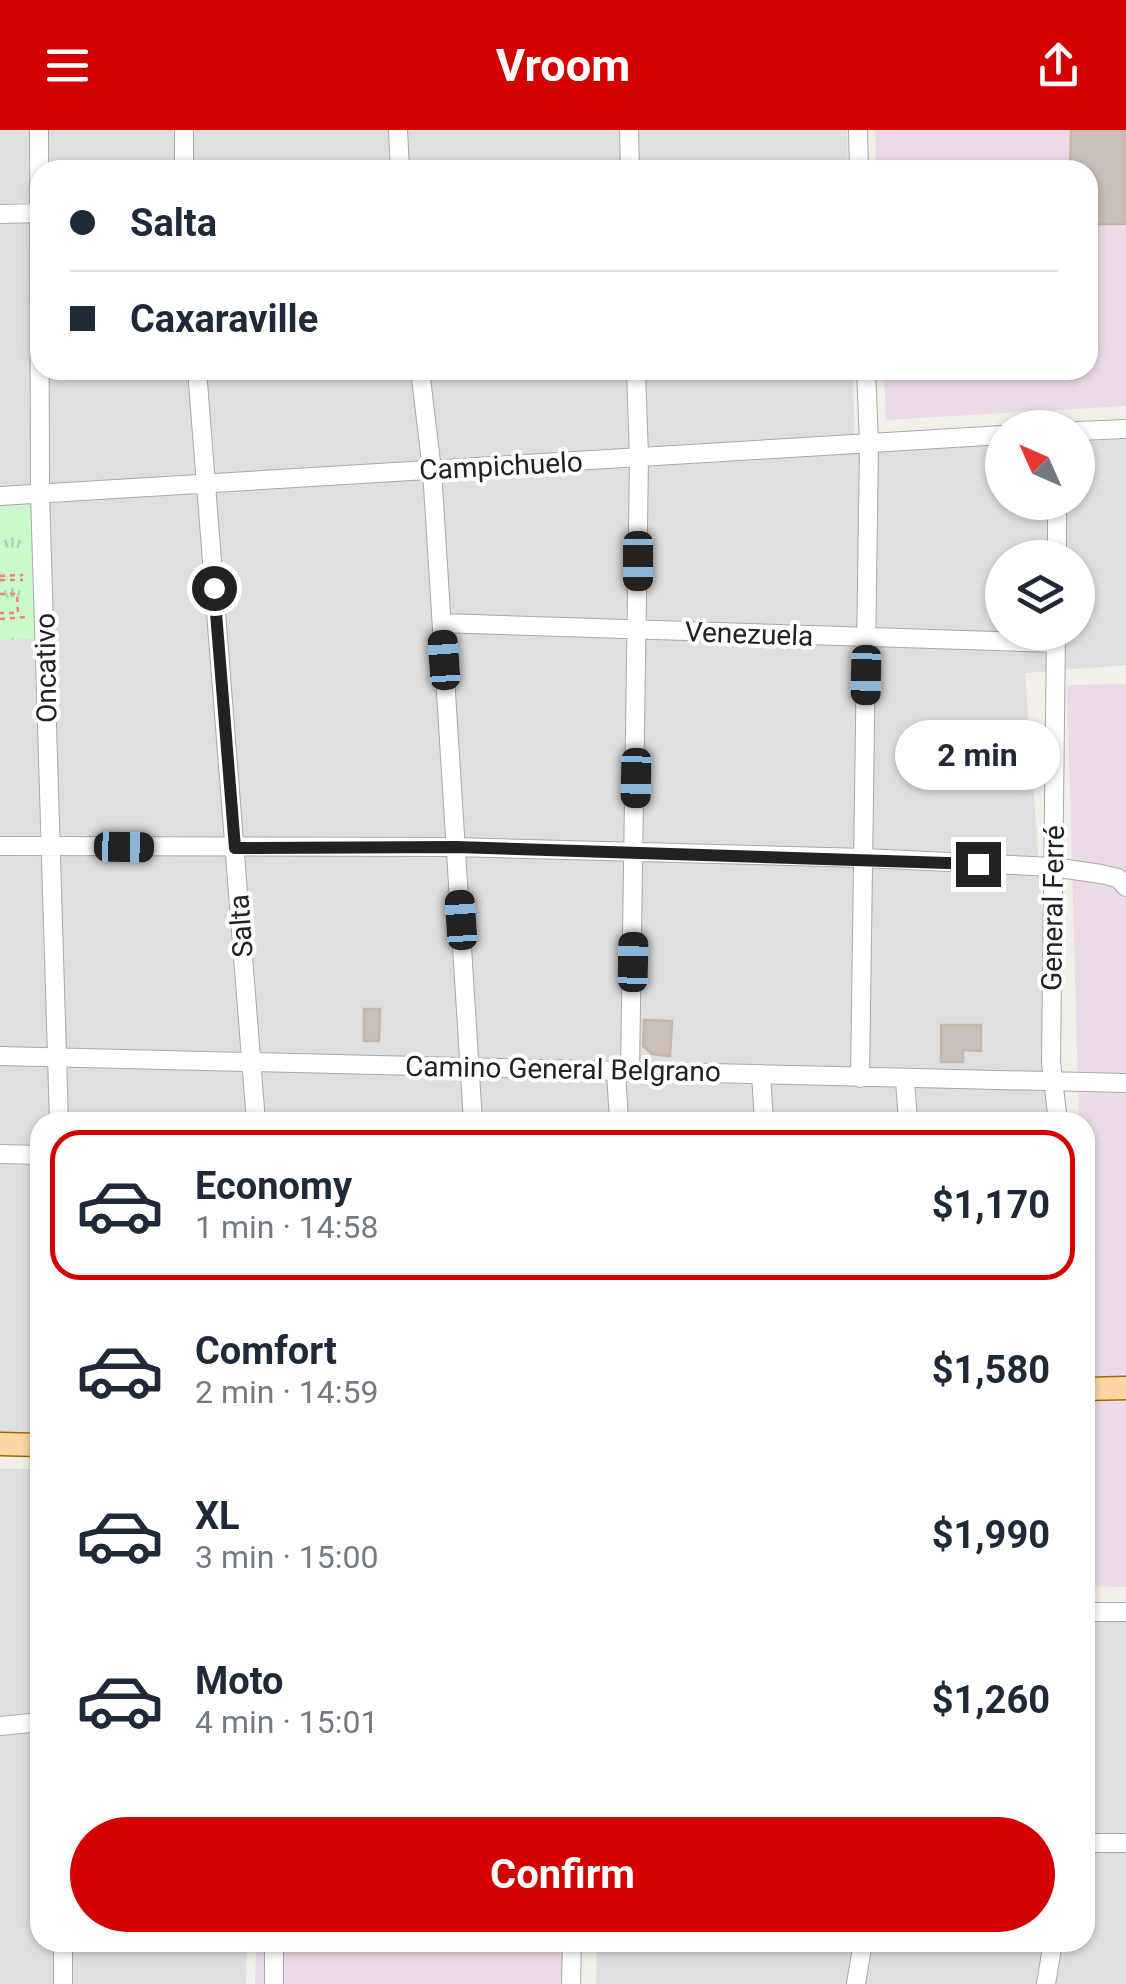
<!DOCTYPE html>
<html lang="en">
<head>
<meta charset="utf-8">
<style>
	:root { --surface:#fff; --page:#f2f2f3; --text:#1f2937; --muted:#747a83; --line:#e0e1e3; --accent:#d40000 }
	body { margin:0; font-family:Roboto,sans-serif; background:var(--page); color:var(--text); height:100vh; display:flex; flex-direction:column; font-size:38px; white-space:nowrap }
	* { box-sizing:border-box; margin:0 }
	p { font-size:32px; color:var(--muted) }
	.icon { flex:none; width:55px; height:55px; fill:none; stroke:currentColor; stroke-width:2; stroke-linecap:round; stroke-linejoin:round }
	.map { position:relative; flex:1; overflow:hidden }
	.details { position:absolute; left:30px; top:982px; width:1065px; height:840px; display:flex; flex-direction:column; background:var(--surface); border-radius:30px; box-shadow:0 2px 8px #0004 }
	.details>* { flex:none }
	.top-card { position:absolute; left:30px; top:30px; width:1068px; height:220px; border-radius:30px; box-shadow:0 2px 8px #0004; display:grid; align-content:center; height:220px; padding:0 40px; background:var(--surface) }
	.needle { width:65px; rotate:315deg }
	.buttons { position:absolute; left:985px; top:280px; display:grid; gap:20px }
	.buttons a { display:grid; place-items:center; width:110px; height:110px; border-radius:50%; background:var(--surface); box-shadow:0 2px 8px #0004; font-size:50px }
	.end { position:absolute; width:45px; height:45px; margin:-22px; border:12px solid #222; background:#fff; box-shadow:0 0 0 5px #fff }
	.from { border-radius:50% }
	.bubble { position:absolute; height:70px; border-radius:35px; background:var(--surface); box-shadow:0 2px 8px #0004; font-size:32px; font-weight:700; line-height:70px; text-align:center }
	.car { position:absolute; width:30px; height:60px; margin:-30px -15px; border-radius:12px; box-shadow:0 0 8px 2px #0007; background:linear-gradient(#222 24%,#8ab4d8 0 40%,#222 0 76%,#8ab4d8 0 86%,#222 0) }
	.top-card b { display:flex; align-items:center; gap:35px; height:95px; font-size:38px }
	.top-card b+b { border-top:2px solid var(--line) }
	.top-card i { width:25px; height:25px; background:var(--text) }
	ul { padding:18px 0 0; list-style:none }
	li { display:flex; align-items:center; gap:30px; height:150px; margin:0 20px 15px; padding:0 20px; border:5px solid transparent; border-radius:30px }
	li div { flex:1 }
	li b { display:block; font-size:38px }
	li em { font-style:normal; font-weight:700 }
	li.on { border-color:var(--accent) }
	li>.icon { width:90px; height:90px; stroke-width:1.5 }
	.button { display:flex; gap:20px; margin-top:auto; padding:20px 40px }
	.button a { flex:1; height:115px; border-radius:60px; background:var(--accent); color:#fff; font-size:40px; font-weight:700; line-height:115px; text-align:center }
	header { display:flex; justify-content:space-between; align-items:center; height:130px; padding:0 40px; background:var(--accent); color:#fff; font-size:45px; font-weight:700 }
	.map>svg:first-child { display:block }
	.residential { fill:#e0dfdf; fill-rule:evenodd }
	.industrial { fill:#ebdbe8 }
	.park { fill:url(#park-tufts) }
	.building { fill:#c7bfb8; stroke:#c4b6ab; stroke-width:2.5 }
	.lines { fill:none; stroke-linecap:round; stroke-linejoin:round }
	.minor-casing { stroke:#a9a9a9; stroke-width:20 }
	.major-casing { stroke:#a06b00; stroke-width:25 }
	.path { stroke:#fa8072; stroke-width:2.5; stroke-dasharray:5 5; stroke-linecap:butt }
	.minor { stroke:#fff; stroke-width:18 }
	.major { stroke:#fcd6a4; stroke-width:22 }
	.route { stroke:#222; stroke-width:12 }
	.labels { text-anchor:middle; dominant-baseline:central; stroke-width:8; stroke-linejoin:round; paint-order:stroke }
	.street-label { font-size:28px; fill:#222; stroke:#fff }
</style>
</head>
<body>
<header><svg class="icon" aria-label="menu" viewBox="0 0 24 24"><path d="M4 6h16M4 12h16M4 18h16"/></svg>Vroom<svg class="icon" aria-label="share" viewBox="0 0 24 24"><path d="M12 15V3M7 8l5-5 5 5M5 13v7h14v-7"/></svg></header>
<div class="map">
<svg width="1126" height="1854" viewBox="0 0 1126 1854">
	<defs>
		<pattern id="park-tufts" width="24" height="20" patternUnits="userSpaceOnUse" patternTransform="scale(2.5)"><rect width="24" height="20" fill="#c8facc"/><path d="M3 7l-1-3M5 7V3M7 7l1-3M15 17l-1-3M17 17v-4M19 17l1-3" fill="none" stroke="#acd6af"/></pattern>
	</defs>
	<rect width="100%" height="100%" fill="#f2efe9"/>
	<path class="residential" d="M 0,0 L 847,0 L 848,40 L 40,40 L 40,240 L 853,240 L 855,319 L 1002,314 L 1002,372 L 1078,372 L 1078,311 L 1126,309 L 1126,535 L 1025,543 L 1052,914 L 1054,992 L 40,992 L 40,1319 L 0,1319 ZM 1002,428 L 1078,428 L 1078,502 L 1002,502 Z
		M 0,1339 L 40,1339 L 40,1812 L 247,1813 L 246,1854 L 0,1854 Z
		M 1085,1476 L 1126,1477 L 1126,1854 L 596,1854 L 597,1813 L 1085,1812 Z"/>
	<path class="industrial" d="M 875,0 L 1126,0 L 1126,276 L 886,290 L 884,240 L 1088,240 L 1088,40 L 876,40 Z
		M 1126,554 L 1126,1457 L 1085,1456 L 1085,1280 L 1088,1279 L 1085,992 L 1079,992 L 1067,555 Z
		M 256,1813 L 563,1813 L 565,1854 L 255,1854 Z"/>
	<path class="park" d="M 40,364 L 46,508 L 0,510 L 0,366 Z"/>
	<path class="building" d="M 1071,0 L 1126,0 L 1126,94 L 1088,94 L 1088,40 L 1070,40 Z
		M 364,879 L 380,879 L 379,911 L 364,911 Z
		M 644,890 L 672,891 L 670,926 L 652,924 L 643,916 Z
		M 941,895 L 981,895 L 981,921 L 963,920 L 963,932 L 941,932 Z"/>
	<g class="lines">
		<defs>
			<path id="minor" d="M 39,0 L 40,364 L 59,992
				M 184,0 L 184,40
				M 398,0 L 400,40
				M 629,0 L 630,40
				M 858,0 L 859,40
				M 0,84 L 40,83
				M 197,240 L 256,992
				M 420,240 L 432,340 L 473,992
				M 1078,301 L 1126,299
				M 0,366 L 1002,305
				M 1057,428 L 1057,372
				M 442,493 L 1056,513
				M 1056,503 L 1051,932 L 1058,992
				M 0,716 L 456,717 L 864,728 L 1053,737 L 1101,744 L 1118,748 L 1126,757
				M 0,926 L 1126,953
				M 616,942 L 619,992
				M 630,942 L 639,328 L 636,240
				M 761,944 L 764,992
				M 860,948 L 869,313 L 866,240
				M 905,950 L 908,992
				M 0,1024 L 40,1025
				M 1085,1482 L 1126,1482
				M 0,1596 L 40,1592
				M 1085,1713 L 1126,1713
				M 63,1854 L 63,1812
				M 274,1854 L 274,1812
				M 571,1854 L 572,1812
				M 856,1854 L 863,1812
				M 1046,1854 L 1053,1812"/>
			<path id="major" d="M 1085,1259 L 1126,1258
				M 0,1314 L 40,1315"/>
		</defs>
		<use href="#minor" class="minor-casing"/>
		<use href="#major" class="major-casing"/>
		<path class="path" d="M 0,446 L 23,445
			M 0,450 L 23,450
			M 0,464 L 17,464 L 18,483 L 0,483
			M 0,489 L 28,487"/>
		<use href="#minor" class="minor"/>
		<use href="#major" class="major"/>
	</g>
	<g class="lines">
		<path class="route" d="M 214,458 L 235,718 L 456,717 L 978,734"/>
	</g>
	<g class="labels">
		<g class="street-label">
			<text transform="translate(501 336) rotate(-3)">Campichuelo</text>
			<text transform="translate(749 504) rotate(2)">Venezuela</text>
			<text transform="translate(46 538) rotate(-91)">Oncativo</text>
			<text transform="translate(1053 778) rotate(-89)">General Ferré</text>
			<text transform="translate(241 796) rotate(-94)">Salta</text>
			<text transform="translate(563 939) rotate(1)">Camino General Belgrano</text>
		</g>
	</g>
</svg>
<div class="buttons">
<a><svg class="needle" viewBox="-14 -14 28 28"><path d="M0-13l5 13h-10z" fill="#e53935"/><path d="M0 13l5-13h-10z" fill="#747a83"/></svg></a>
<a><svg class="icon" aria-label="layers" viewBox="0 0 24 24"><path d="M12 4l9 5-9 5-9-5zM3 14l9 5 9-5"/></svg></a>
</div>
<i class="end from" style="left:214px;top:458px"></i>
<i class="end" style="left:978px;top:734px"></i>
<div class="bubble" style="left:895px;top:590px;width:165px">2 min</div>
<i class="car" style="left:638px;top:431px;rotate:180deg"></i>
<i class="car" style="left:444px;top:530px;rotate:356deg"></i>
<i class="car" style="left:866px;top:545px;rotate:181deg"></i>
<i class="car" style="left:636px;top:648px;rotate:181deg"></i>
<i class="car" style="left:124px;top:717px;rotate:91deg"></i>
<i class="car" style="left:461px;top:790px;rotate:356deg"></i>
<i class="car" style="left:633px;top:832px;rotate:1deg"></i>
<div class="top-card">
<b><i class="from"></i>Salta</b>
<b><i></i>Caxaraville</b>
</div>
<section class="details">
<ul>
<li class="on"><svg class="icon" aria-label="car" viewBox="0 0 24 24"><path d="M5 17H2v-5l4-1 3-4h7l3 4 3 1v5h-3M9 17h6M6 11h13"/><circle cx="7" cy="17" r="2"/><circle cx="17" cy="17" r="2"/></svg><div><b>Economy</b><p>1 min · 14:58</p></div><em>$1,170</em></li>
<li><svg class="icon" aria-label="car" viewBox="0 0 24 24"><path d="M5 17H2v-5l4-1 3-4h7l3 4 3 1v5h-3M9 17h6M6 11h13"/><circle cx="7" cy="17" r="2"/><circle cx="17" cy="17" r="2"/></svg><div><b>Comfort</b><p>2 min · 14:59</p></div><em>$1,580</em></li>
<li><svg class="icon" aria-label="car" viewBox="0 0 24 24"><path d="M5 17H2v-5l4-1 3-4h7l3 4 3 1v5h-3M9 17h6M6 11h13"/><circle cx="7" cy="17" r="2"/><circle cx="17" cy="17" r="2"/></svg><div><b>XL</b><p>3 min · 15:00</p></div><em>$1,990</em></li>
<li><svg class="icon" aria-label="car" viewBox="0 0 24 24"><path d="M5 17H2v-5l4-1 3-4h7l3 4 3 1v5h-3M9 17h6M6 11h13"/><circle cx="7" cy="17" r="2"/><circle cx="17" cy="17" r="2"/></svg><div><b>Moto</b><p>4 min · 15:01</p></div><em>$1,260</em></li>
</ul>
<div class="button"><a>Confirm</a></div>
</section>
</div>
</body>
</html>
